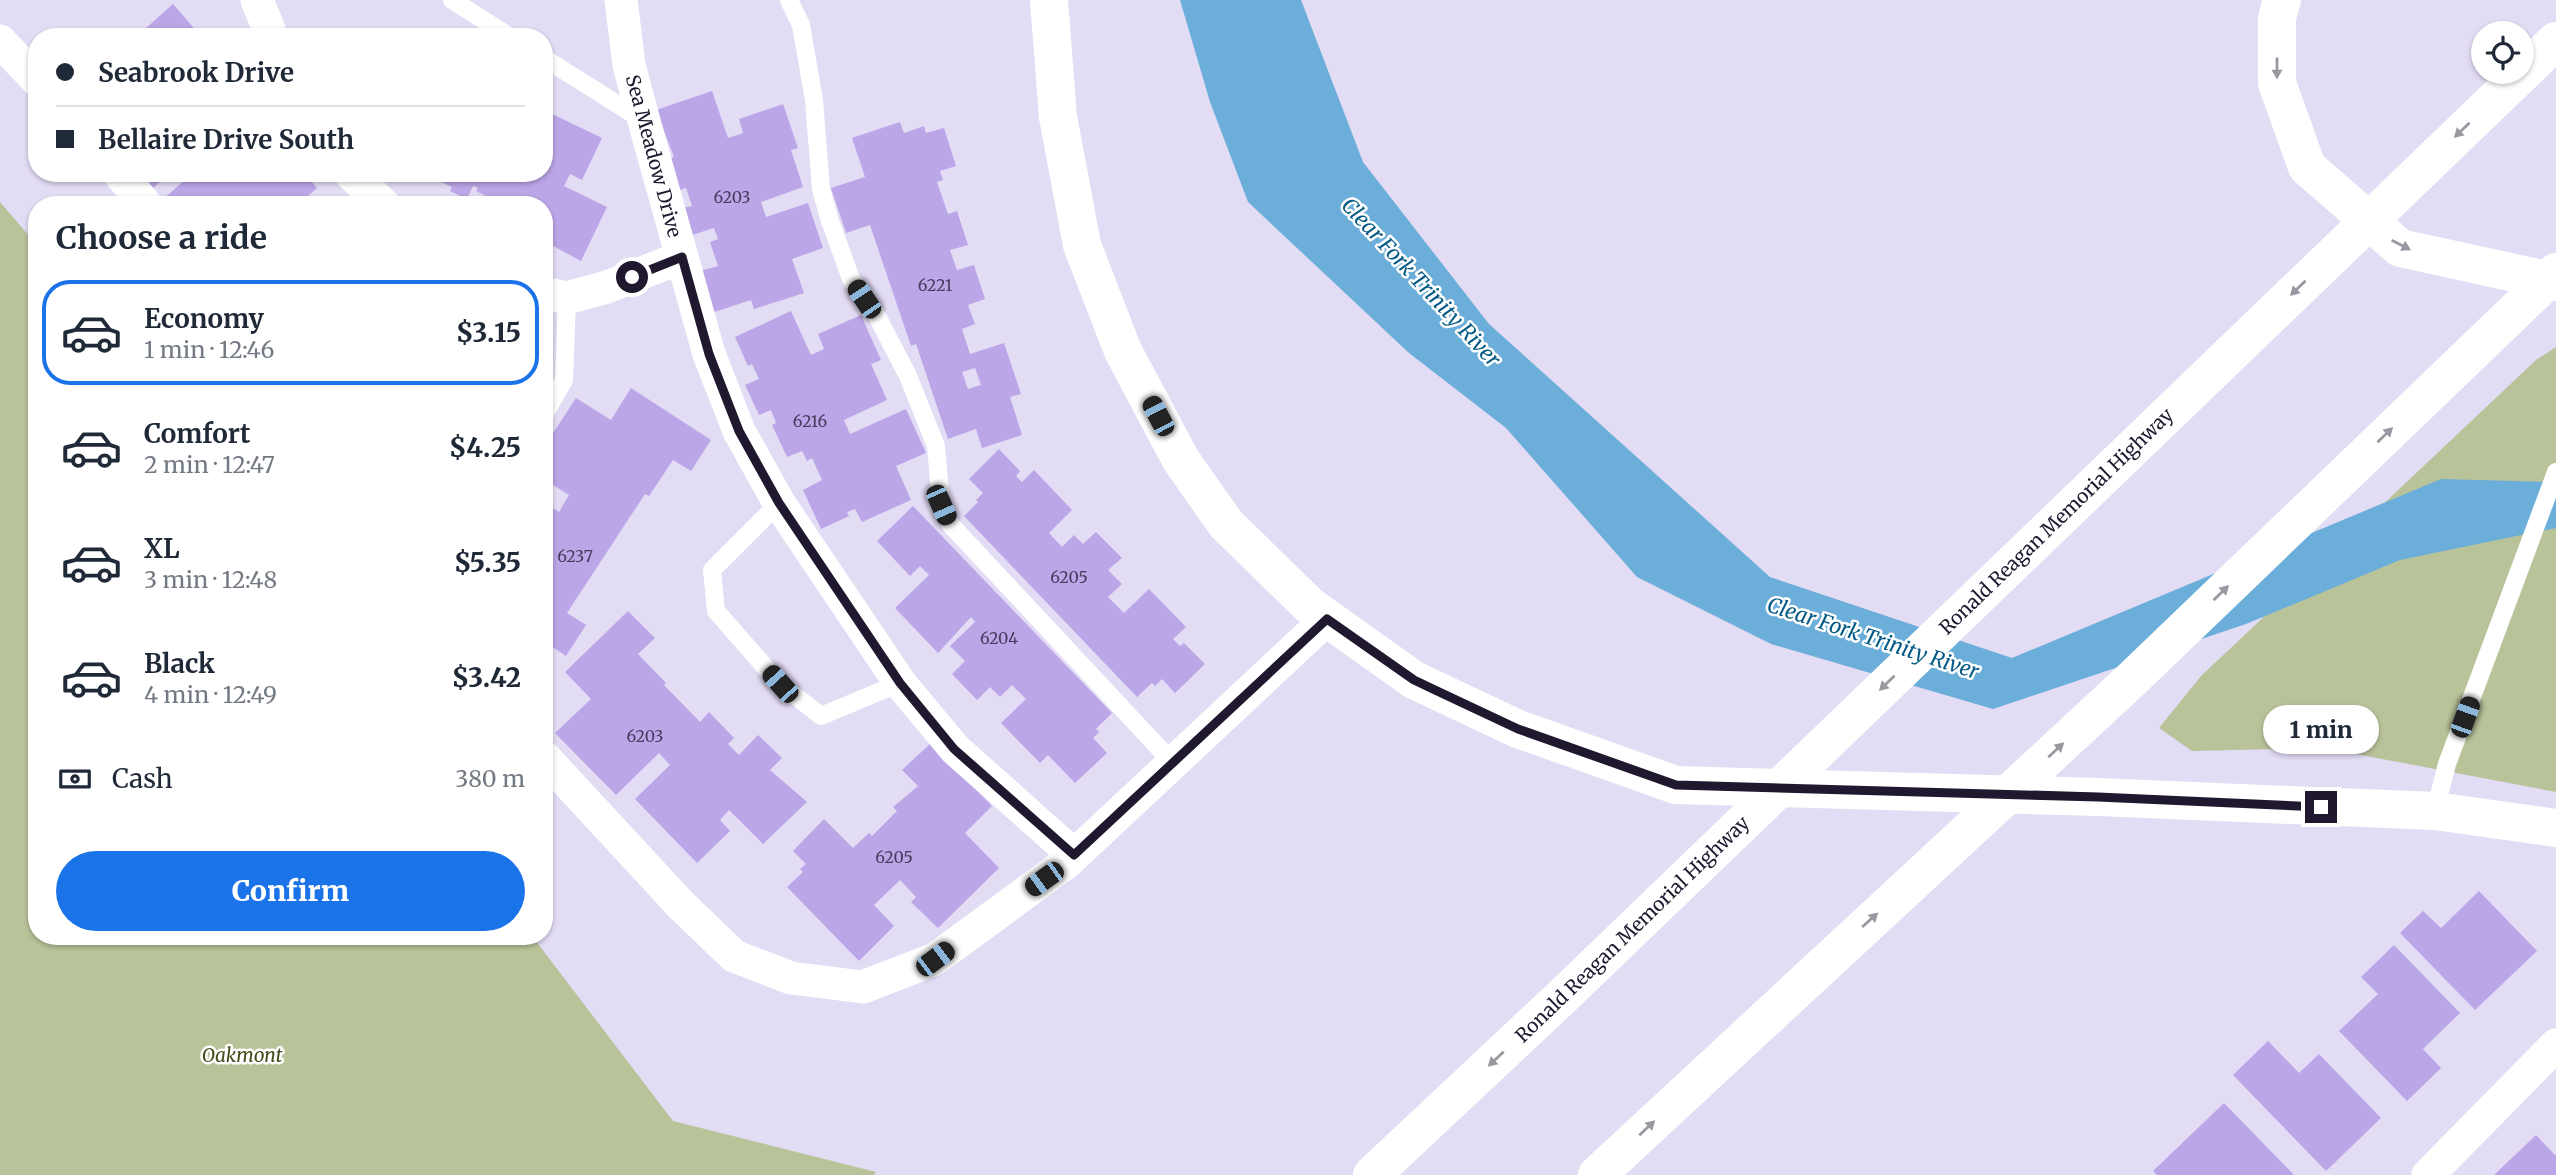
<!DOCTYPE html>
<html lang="en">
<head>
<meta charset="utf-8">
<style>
	:root { --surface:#fff; --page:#f2f2f3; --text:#1f2937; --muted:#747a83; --line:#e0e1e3; --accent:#1a73e8 }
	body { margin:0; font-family:Merriweather,serif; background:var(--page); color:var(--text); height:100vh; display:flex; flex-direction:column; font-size:26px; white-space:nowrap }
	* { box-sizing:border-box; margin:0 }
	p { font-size:23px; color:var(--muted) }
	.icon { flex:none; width:38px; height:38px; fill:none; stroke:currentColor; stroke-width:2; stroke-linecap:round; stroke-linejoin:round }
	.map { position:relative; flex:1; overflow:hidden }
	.drawer { position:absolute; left:28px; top:196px; width:525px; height:749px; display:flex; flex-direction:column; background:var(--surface); border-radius:28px; box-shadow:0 2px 5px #0004 }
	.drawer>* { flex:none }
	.banner { position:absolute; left:28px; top:28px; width:525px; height:154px; border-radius:28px; box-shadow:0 2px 5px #0004; display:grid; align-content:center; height:154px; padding:0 28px; background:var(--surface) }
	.buttons { position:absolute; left:2471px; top:21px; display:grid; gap:14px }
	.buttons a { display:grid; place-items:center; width:63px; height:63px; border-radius:50%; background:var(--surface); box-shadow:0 2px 5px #0004; font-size:35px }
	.end { position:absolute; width:32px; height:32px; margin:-16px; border:9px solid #20182f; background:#fff; box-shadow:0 0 0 4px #fff }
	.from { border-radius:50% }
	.bubble { position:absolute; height:49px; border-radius:24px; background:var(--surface); box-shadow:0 2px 5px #0004; font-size:23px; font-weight:800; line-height:49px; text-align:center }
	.car { position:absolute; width:21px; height:42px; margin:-21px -10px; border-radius:9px; box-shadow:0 0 5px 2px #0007; background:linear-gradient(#222 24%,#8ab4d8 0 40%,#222 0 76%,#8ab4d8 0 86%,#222 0) }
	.banner b { display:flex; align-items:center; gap:24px; height:66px; font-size:26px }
	.banner b+b { border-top:2px solid var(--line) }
	.banner i { width:18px; height:18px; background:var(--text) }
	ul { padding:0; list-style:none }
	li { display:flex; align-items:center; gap:21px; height:105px; margin:0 14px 10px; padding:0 14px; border:4px solid transparent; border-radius:28px }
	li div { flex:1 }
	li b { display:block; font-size:26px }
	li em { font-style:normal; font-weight:800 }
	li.active { border-color:var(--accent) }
	li>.icon { width:63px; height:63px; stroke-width:1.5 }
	h2 { padding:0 28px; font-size:32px; line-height:84px }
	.pay { display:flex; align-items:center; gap:18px; height:77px; padding:0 28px; font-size:26px }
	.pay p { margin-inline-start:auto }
	.button { display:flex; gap:14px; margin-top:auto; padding:14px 28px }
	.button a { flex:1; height:80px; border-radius:42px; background:var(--accent); color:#fff; font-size:28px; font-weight:800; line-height:80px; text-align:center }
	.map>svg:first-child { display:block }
	.green { fill:#b9c39a }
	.water { fill:#6caeda }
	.building { fill:#bba6e7; fill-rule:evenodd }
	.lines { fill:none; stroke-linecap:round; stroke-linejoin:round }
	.service { stroke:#fff; stroke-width:18 }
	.minor { stroke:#fff; stroke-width:33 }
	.tertiary { stroke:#fff; stroke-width:38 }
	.motorway { stroke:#fff; stroke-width:38 }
	.oneway { fill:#9b97a1 }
	.route { stroke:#20182f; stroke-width:9 }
	.labels { text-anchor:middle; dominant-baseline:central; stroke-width:5; stroke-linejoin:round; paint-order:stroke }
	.number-label { font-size:16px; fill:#473c5d }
	.street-label { font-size:19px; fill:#20182f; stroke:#fff }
	.park-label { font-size:19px; font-style:italic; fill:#434c19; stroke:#fff }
	.water-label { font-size:21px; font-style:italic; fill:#045a84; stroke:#fff }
</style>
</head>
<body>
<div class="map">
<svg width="2556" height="1175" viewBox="0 0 2556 1175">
	<rect width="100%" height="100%" fill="#e3dcf5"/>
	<path class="green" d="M 0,202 L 37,245 L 37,936 L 532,936 L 673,1121 L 876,1172 L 874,1175 L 0,1175 Z
		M 2556,347 L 2556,792 L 2324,748 L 2192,751 L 2159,728 L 2201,676 L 2536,360 Z"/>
	<path class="water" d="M 1180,0 L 1301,0 L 1363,162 L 1489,324 L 1770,577 L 2012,658 L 2441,479 L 2556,482 L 2556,528 L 2400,560 L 2246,624 L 1993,709 L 1771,644 L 1637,577 L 1506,428 L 1409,353 L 1248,202 L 1210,102 Z"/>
	<path class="building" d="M 173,4 L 199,34 L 136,37 Z
		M 712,91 L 728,138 L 743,133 L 739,119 L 783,104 L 798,148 L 791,150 L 803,187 L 761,202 L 766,217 L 808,203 L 823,248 L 792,259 L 804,293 L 754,309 L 751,300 L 714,312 L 700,271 L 718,266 L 710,242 L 718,239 L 714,228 L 692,235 L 682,208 L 692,206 L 686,188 L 674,192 L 663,160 L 674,157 L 656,110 Z
		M 544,110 L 602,138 L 582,180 L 570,174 L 564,186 L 607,207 L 581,261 L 544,241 L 544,205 L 488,205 L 492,199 L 476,191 L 478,188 L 473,186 L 467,199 L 450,191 L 452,187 L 423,173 L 544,173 Z
		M 900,122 L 904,133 L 924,126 L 926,133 L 944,128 L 956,166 L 940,171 L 943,180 L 937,182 L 948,214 L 957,211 L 968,245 L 950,250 L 957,270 L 974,265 L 985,299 L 968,305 L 975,324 L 962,329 L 970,354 L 1004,343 L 1021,394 L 1010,397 L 1022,435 L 982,448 L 976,429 L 948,439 L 916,344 L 911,346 L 870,225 L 846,233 L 831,188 L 865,177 L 852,138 ZM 975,368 L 981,385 L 968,389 L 962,372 Z
		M 138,173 L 170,173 L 152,189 Z
		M 193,173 L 304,173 L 317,188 L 302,201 L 306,205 L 166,205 L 162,200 Z
		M 791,311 L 811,355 L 824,349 L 818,334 L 861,315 L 881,360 L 871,364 L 887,400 L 844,420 L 850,434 L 906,409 L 926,453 L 896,466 L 911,500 L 862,522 L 855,509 L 847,512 L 849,516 L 821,529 L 803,490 L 822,480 L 812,458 L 807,461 L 802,451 L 787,457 L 772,425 L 776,423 L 771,410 L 759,415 L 745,385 L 759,379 L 752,364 L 748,366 L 735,337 Z
		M 631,388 L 711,440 L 691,471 L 673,460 L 649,496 L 645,494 L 567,613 L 586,625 L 566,656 L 544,641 L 544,503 L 559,512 L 569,495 L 544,479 L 544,447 L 576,398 L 611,420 Z
		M 999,449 L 1020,471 L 1016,476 L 1022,482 L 1034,470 L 1072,510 L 1049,533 L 1062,547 L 1074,535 L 1083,544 L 1096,532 L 1122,558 L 1108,570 L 1122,584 L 1108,597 L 1124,613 L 1149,589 L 1186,627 L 1173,639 L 1180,646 L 1184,643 L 1205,664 L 1175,693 L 1162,679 L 1155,686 L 1152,683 L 1137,697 L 964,516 L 978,502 L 976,500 L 983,493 L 969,479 Z
		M 913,506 L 1112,713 L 1096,729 L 1099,732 L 1093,738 L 1107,753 L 1075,783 L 1048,755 L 1040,763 L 1001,723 L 1026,699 L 1012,685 L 1000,697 L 990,687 L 977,700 L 952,674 L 965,661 L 950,646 L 975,622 L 971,617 L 938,653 L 895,608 L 929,575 L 920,566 L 910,576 L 877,541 Z
		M 628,611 L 655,638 L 638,654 L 666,683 L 664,685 L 700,722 L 709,712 L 734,738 L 728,744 L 739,755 L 758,735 L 782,758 L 770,770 L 807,802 L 763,844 L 729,810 L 720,820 L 730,831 L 697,863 L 635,799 L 670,765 L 659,753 L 616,795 L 555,733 L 591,699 L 565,672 Z
		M 931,743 L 992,806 L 965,833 L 999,868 L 938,928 L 911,902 L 916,897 L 900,880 L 874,905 L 894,926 L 859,961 L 787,887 L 803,872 L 800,869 L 806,864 L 793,851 L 824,819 L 853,848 L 869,833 L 872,836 L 897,811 L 893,807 L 918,786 L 902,770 Z
		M 2479,891 L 2537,951 L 2475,1010 L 2400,933 L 2423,911 L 2441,928 Z
		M 2394,945 L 2460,1013 L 2423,1049 L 2441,1068 L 2407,1101 L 2339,1031 L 2378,994 L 2361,977 Z
		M 2268,1041 L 2299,1073 L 2319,1054 L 2381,1118 L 2326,1171 L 2233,1075 Z
		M 2224,1103 L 2294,1175 L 2157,1175 L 2153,1171 Z
		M 2536,1135 L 2556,1156 L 2556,1175 L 2494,1175 Z"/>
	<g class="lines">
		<path class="service" d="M 452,0 L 510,37
			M 789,0 L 801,25 L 814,100 L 821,189 L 830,221 L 851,279 L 878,318 L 908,376 L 936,446 L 941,505 L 950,524 L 1173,763
			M 544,58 L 644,121
			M 544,415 L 564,380 L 567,298
			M 779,503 L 712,570 L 716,611 L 780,684 L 821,716 L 900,683
			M 2435,811 L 2447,764 L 2556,472"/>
		<path class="minor" d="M 257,0 L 272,37
			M 621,0 L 629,65 L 644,121 L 709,354 L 739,431 L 779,503 L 900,683 L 955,749 L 1074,855
			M 0,41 L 37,80
			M 119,173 L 146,205
			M 350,173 L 384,205
			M 544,293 L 567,298 L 607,287 L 682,257
			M 544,757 L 680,904 L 734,956 L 791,978 L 863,987 L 935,959 L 1066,863 L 1327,619
			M 2428,1175 L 2556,1045"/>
		<path class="tertiary" d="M 1049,0 L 1058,117 L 1082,245 L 1123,351 L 1181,460 L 1226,524 L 1310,606 L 1414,680 L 1518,729 L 1676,785 L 2098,797 L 2435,811 L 2556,828
			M 2282,0 L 2277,18 L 2277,83 L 2307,167 L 2400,248 L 2556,282"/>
		<path class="motorway" d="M 1372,1175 L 1564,995 L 2556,41
			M 1597,1175 L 2129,682 L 2556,272"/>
	</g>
	<defs><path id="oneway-solid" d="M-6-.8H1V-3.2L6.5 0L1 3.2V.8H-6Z" transform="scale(1.75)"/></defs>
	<g class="oneway">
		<use href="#oneway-solid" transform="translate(2277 68) rotate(90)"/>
		<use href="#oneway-solid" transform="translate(2462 130) rotate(136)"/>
		<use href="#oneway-solid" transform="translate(2401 245) rotate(27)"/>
		<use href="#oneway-solid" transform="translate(2298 288) rotate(136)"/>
		<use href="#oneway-solid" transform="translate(2385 435) rotate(-44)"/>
		<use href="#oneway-solid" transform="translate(2221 593) rotate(-44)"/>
		<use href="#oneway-solid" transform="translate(1887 683) rotate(136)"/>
		<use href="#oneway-solid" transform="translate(2056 750) rotate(-43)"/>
		<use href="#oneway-solid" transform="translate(1870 920) rotate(-42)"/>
		<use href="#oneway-solid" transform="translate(1496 1059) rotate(137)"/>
		<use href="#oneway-solid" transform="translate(1647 1128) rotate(-43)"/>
	</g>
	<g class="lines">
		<path class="route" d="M 632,277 L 682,257 L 709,354 L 739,431 L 779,503 L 900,683 L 954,749 L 1074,855 L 1327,619 L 1414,680 L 1435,690 L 1518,729 L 1676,785 L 2098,797 L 2321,807"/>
	</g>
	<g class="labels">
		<g class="number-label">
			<text x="732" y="197">6203</text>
			<text x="935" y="285">6221</text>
			<text x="810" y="421">6216</text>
			<text x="575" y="556">6237</text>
			<text x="1069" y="577">6205</text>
			<text x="999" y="638">6204</text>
			<text x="645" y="736">6203</text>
			<text x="894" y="857">6205</text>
		</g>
		<g class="street-label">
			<text transform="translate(654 156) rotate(75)">Sea Meadow Drive</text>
			<text transform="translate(2056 521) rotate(-44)">Ronald Reagan Memorial Highway</text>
			<text transform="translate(1632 929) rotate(-44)">Ronald Reagan Memorial Highway</text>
		</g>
		<g class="park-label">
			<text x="242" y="1055">Oakmont</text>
		</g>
		<g class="water-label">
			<text transform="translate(1421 282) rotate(47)">Clear Fork Trinity River</text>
			<text transform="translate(1873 638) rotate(18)">Clear Fork Trinity River</text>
		</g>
	</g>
</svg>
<div class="buttons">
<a><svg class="icon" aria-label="locate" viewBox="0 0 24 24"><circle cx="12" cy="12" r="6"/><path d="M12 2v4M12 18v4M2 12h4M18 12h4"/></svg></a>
</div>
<i class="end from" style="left:632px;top:277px"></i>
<i class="end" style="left:2321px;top:807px"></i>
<div class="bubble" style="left:2263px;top:705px;width:116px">1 min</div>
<i class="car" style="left:864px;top:299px;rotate:326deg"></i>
<i class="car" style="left:1158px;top:416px;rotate:332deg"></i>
<i class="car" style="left:941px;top:505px;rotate:156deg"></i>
<i class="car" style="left:780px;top:684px;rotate:318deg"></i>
<i class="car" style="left:2465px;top:717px;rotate:20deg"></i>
<i class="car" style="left:1044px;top:879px;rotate:234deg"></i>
<i class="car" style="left:935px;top:959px;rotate:53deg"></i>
<div class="banner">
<b><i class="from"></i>Seabrook Drive</b>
<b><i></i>Bellaire Drive South</b>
</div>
<section class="drawer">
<h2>Choose a ride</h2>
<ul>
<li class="active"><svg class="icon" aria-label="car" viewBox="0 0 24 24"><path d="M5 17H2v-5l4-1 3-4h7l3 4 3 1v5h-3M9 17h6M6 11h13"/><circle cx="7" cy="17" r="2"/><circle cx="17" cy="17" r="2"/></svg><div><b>Economy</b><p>1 min · 12:46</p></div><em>$3.15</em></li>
<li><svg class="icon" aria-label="car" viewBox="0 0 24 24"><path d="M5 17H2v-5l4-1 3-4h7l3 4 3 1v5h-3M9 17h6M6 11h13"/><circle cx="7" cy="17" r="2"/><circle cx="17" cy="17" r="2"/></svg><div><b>Comfort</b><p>2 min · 12:47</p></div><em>$4.25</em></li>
<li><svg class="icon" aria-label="car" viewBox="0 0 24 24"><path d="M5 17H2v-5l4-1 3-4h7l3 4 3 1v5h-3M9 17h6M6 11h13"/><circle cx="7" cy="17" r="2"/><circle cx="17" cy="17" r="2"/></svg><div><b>XL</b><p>3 min · 12:48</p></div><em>$5.35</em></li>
<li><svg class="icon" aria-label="car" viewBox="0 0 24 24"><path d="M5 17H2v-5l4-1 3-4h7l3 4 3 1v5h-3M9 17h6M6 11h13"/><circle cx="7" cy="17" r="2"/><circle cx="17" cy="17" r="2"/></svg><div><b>Black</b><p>4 min · 12:49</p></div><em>$3.42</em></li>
</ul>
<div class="pay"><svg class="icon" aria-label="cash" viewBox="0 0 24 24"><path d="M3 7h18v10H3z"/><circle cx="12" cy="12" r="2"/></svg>Cash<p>380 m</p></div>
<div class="button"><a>Confirm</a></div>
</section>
</div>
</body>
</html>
